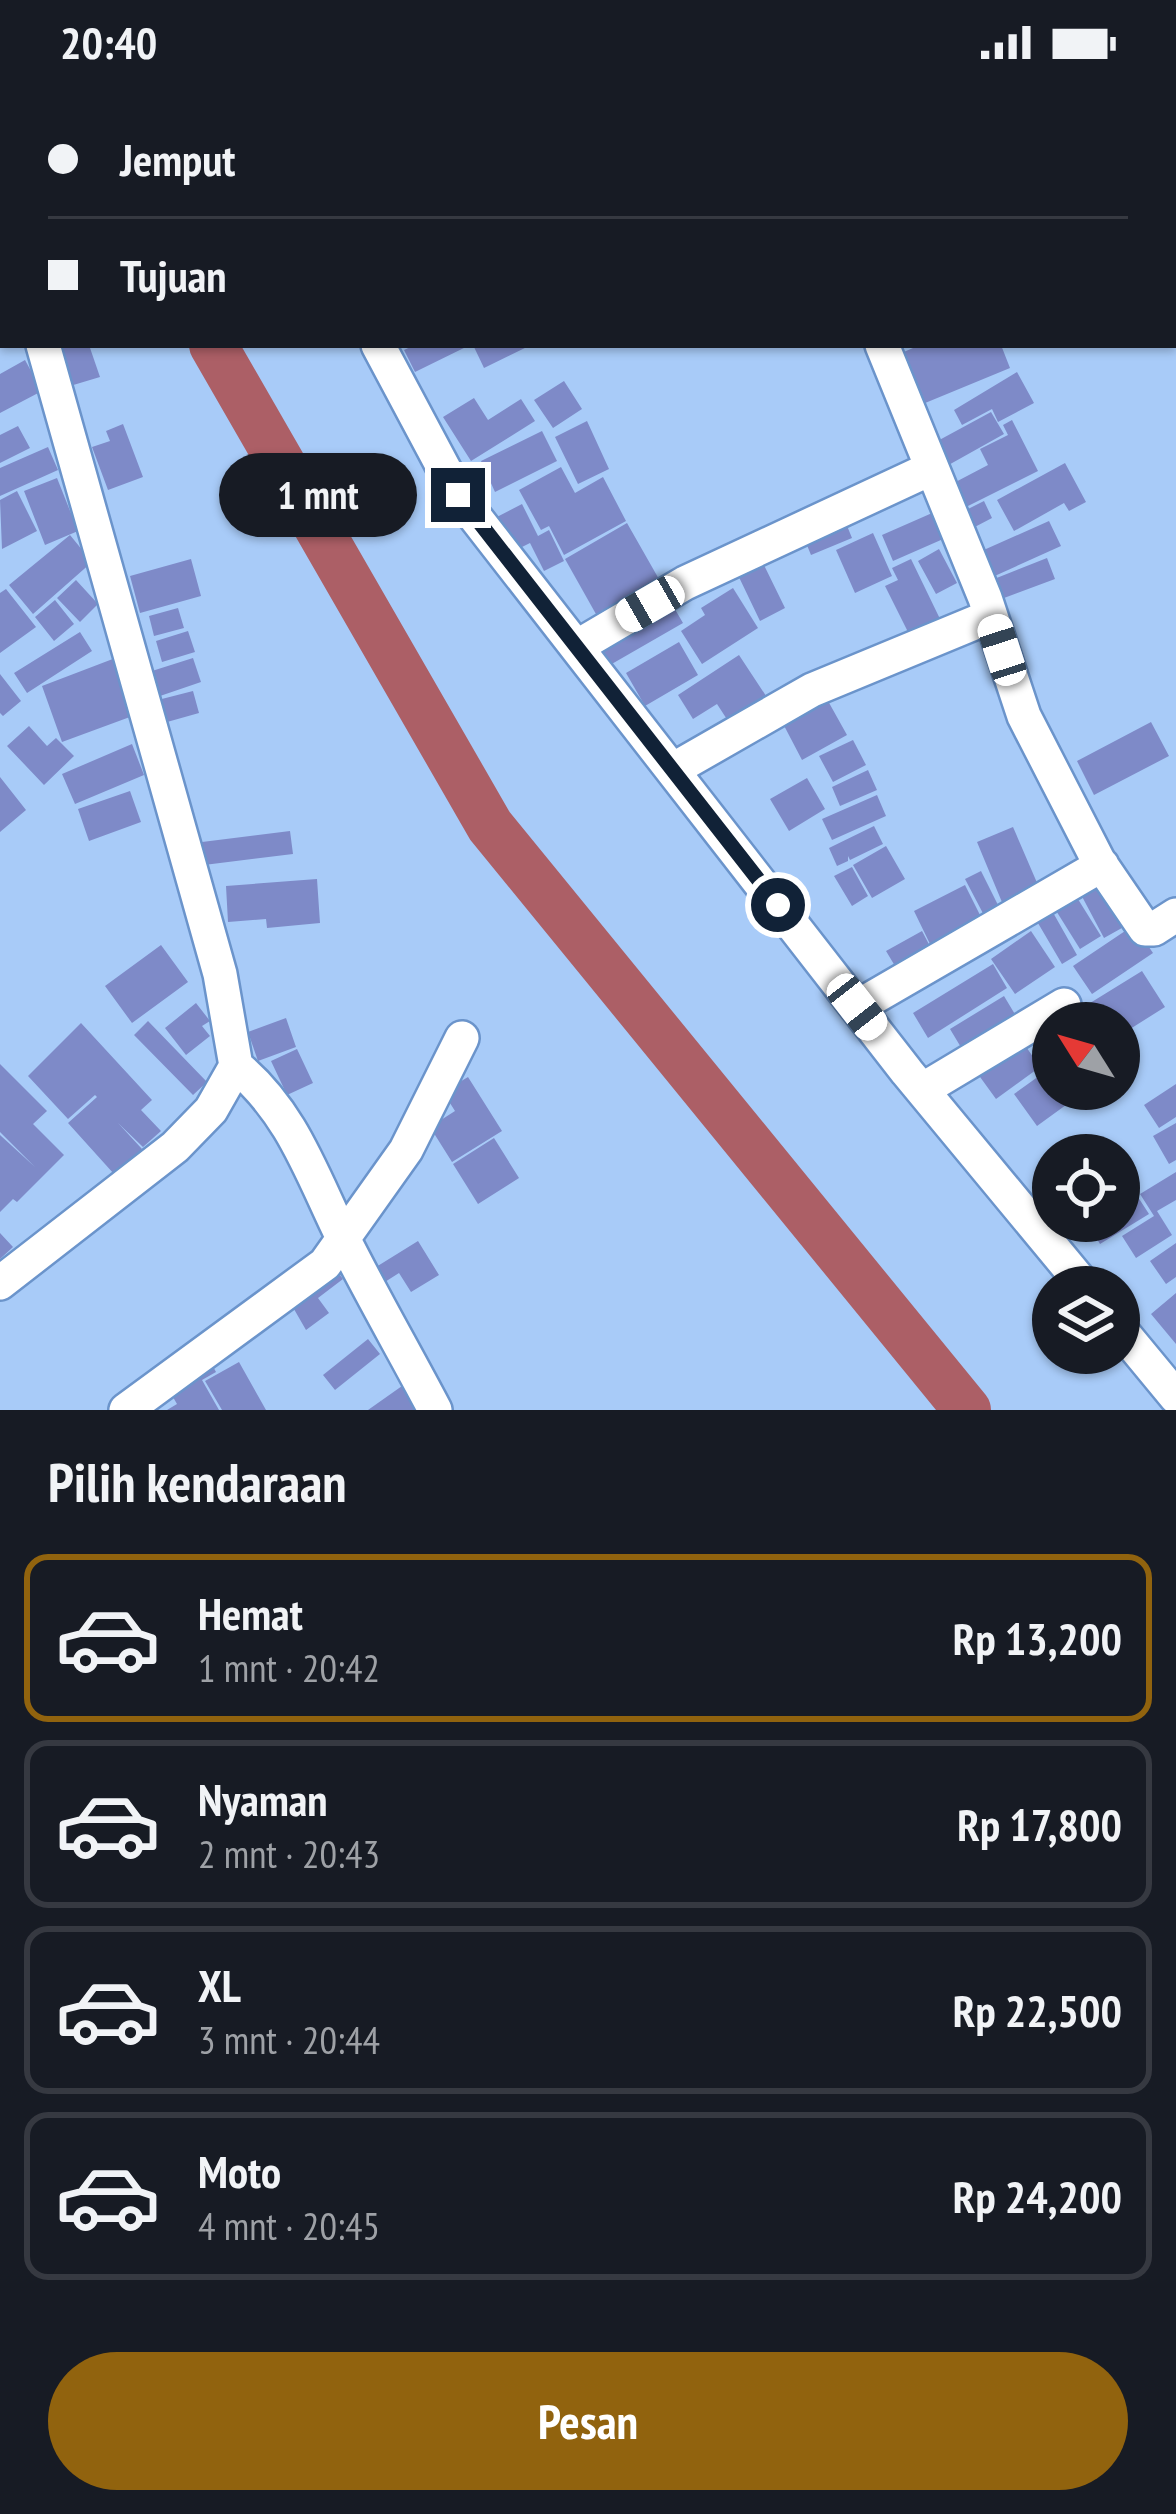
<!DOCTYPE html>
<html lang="id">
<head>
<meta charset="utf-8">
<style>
	:root { --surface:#171b24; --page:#20242c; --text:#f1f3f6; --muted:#9ea1a6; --line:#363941; --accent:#91630e }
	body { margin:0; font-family:"PT Sans Narrow",sans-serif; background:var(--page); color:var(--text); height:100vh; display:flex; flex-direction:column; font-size:45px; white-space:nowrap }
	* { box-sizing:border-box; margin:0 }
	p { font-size:39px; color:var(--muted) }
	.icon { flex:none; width:66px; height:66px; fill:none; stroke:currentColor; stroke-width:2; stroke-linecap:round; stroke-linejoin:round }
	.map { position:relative; height:1326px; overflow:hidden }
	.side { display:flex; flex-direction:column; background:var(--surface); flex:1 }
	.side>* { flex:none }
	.hud { position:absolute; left:0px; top:0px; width:1176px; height:264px; box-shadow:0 3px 9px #0004; display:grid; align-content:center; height:264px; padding:0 48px; background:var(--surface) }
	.needle { width:78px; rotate:307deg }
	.buttons { position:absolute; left:1032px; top:918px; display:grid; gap:24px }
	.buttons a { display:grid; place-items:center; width:108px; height:108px; border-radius:50%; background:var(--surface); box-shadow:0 3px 9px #0004; font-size:60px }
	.end { position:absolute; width:54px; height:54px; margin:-27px; border:15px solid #112237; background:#fff; box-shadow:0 0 0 6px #fff }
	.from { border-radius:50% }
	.bubble { position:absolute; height:84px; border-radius:42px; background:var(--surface); box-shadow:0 3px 9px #0004; font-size:39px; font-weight:600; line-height:84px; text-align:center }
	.car { position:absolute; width:36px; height:72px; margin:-36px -18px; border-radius:15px; box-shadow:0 0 9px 3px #0007; background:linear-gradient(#fff 24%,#345 0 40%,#fff 0 76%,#345 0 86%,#fff 0) }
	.hud b { display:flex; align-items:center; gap:42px; height:114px; font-size:45px }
	.hud b+b { border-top:3px solid var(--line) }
	.hud i { width:30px; height:30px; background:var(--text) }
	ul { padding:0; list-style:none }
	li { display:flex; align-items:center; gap:36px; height:168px; margin:0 24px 18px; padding:0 24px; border:6px solid var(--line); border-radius:24px }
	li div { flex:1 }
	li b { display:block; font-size:45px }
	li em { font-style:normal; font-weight:600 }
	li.active { border-color:var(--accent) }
	li>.icon { width:108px; height:108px; stroke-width:1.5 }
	h2 { padding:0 48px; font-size:54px; line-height:144px }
	.primary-button { display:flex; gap:24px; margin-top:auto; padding:24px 48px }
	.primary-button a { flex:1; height:138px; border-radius:72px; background:var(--accent); color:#fff; font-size:48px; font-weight:600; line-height:138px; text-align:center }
	.status { display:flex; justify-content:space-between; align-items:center; height:84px; padding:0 60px; background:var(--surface); direction:ltr }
	.status svg { height:33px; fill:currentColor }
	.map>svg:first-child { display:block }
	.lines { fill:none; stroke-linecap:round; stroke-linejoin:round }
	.river { stroke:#ac5f66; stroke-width:48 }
	.building { fill:#7e8ac8 }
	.minor-casing { stroke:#6b94cb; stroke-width:38 }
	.minor { stroke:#fff; stroke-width:33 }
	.route { stroke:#112237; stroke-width:15 }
</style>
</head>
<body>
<div class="status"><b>20:40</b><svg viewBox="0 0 49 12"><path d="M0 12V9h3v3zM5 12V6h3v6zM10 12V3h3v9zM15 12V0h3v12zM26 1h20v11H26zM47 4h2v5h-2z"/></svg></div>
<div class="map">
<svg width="1176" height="1326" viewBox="0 0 1176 1326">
	<rect width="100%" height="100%" fill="#a8cbf8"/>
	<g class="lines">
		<path class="river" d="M 213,261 L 490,742 L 967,1326"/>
	</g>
	<path class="building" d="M 57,261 L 89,261 L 100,293 L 70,302 Z
		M 415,261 L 470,261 L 415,288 L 404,266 Z
		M 478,261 L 531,261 L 484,284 L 474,263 Z
		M 920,261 L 1001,261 L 1010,284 L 913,324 L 899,270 Z
		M 25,276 L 42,307 L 0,329 L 0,290 Z
		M 1017,288 L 1034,319 L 998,338 L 992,325 L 962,341 L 954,326 Z
		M 564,297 L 582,325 L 553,344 L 534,316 Z
		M 474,314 L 488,336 L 521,315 L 535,337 L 471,377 L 443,333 Z
		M 991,328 L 1004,350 L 945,383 L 932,360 Z
		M 1012,336 L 1038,387 L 960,426 L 948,402 L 988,381 L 980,365 L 1008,351 L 1003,341 Z
		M 587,337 L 609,385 L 578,400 L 555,353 Z
		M 123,340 L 143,393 L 108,406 L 92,363 L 110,357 L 106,347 Z
		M 18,342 L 30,364 L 0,379 L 0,351 Z
		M 542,347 L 557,377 L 495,408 L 481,377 Z
		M 48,363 L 58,386 L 0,412 L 0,384 Z
		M 1065,379 L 1086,418 L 1069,427 L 1064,419 L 1014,447 L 997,416 Z
		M 561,383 L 575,409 L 603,393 L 626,437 L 564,471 L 549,442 L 541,446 L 519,406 Z
		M 57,394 L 78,447 L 45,461 L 24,407 Z
		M 17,407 L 37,447 L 2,465 L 0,416 Z
		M 984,417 L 992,434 L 969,446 L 960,429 Z
		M 522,420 L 538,452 L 549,446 L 564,477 L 544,487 L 530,459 L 510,469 L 493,435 Z
		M 939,426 L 950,452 L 893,477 L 882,451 Z
		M 843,432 L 852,454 L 811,471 L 802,449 Z
		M 1049,437 L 1061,462 L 988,495 L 977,469 Z
		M 627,439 L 664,504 L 601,539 L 565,475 Z
		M 873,449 L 892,492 L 855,509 L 836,466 Z
		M 70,451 L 92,478 L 33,530 L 9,501 Z
		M 939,465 L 957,499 L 936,510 L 918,477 Z
		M 1047,474 L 1055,495 L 996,517 L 989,497 Z
		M 191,475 L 201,512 L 140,529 L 130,492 Z
		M 911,475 L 941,537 L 908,548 L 885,502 L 898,496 L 892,484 Z
		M 762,477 L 785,524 L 760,537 L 737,489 Z
		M 76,496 L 98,520 L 80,538 L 57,514 Z
		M 733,504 L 758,544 L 702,580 L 681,547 L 705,531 L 701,524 Z
		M 6,505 L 36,543 L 0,569 L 0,509 Z
		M 669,515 L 683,539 L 610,581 L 596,557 Z
		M 55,516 L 74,540 L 54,557 L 35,533 Z
		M 178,524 L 184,544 L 154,552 L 149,532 Z
		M 188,547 L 195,568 L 162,578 L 156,557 Z
		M 80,548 L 92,567 L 27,609 L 14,589 Z
		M 679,558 L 698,591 L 645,622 L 626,589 Z
		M 739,571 L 770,618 L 732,643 L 717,620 L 693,635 L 678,611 Z
		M 118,573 L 138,630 L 62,658 L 42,602 Z
		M 193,574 L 201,598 L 160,612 L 152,587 Z
		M 0,590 L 21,617 L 3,632 L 0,629 Z
		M 193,607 L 199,629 L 160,640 L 154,617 Z
		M 823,608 L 847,651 L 802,676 L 779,632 Z
		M 1151,638 L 1169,672 L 1094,711 L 1077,677 Z
		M 29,642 L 47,662 L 56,654 L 74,672 L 44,701 L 7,662 Z
		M 853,656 L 866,681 L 833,698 L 819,672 Z
		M 132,660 L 144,691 L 75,720 L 62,690 Z
		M 868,686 L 877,706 L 840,722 L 832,703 Z
		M 0,693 L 26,726 L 0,748 Z
		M 807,694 L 825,725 L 789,747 L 770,715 Z
		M 130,707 L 141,738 L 89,757 L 78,725 Z
		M 877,711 L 886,732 L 832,756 L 822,735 Z
		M 874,742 L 883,760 L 850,776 L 848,772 L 848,777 L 837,782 L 829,764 Z
		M 1013,743 L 1041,808 L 1004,823 L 977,758 Z
		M 290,747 L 293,770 L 204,781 L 202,758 Z
		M 886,762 L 905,795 L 872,814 L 853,781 Z
		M 852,783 L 868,812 L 852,822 L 834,792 Z
		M 981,787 L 1002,829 L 987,837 L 965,795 Z
		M 1102,789 L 1129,840 L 1104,854 L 1077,803 Z
		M 317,795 L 320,839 L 267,844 L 266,835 L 228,838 L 226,802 Z
		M 965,801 L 983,837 L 931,862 L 914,827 Z
		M 1076,812 L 1101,852 L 1080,865 L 1055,825 Z
		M 1051,825 L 1077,871 L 1062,880 L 1035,834 Z
		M 1134,841 L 1153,869 L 1092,910 L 1073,882 Z
		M 922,847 L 933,868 L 898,887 L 886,867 Z
		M 1031,847 L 1055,883 L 1015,910 L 991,875 Z
		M 161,861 L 188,898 L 132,939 L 105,902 Z
		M 993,880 L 1007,904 L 928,954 L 913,929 Z
		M 1142,887 L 1165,923 L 1119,952 L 1119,939 L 1091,939 L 1082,924 Z
		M 1004,912 L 1016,932 L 962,965 L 950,945 Z
		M 196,919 L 210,937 L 202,942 L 210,952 L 186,971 L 165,944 Z
		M 286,934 L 296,963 L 258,977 L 248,948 Z
		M 148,937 L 207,998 L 193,1011 L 134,951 Z
		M 81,939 L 152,1016 L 141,1026 L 161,1047 L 143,1063 L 118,1039 L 142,1065 L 114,1090 L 68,1039 L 97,1013 L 95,1011 L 68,1035 L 28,992 Z
		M 1020,954 L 1040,983 L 996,1015 L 975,986 Z
		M 297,965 L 313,999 L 287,1011 L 271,977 Z
		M 0,980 L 47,1027 L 33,1040 L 64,1071 L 17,1118 L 13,1115 L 0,1128 L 0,1051 L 35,1083 L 0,1048 Z
		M 1053,982 L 1053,1005 L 1088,1005 L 1037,1042 L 1014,1010 Z
		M 468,993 L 502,1047 L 452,1078 L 430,1043 L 455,1027 L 443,1008 Z
		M 1176,1000 L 1176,1033 L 1159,1044 L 1144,1021 Z
		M 1176,1039 L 1176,1076 L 1169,1080 L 1153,1052 Z
		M 494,1054 L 519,1094 L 478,1120 L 453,1080 Z
		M 1176,1088 L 1176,1116 L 1157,1127 L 1172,1151 L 1136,1174 L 1122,1152 L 1154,1132 L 1140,1110 Z
		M 1136,1110 L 1149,1130 L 1100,1160 L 1088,1140 L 1119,1137 L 1119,1120 Z
		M 0,1149 L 13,1163 L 0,1175 Z
		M 418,1157 L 439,1191 L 411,1208 L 399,1189 L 377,1203 L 368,1188 Z
		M 1176,1159 L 1176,1193 L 1166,1200 L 1150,1177 Z
		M 331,1179 L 343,1195 L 318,1214 L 329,1229 L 306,1246 L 287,1213 Z
		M 1176,1209 L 1176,1260 L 1151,1230 Z
		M 368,1255 L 380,1270 L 335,1306 L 323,1291 Z
		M 209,1275 L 216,1288 L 202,1296 L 219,1326 L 167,1326 L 177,1320 L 166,1301 Z
		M 239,1278 L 266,1326 L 222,1326 L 205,1297 Z
		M 402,1302 L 419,1326 L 368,1326 Z"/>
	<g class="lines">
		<defs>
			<path id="minor" d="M 253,0 L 255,3
				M 73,3 L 80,0
				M 377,3 L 383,0
				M 0,37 L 3,35
				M 1173,91 L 1176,91
				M 0,100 L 3,111
				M 378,261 L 458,411 L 907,988 L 1085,1203
				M 882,261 L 985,514 L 1024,632 L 1098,776 L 1145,845 L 1154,845 L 1176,831
				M 578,562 L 685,499 L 932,384
				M 674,685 L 812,606 L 991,532
				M 857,923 L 1102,781
				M 236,982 C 292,1028 312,1091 343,1154 C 372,1212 405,1269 435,1326
				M 922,1006 L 1064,921
				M 0,1199 L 175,1063 L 211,1026 L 236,982 L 220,890 L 43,261
				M 1119,1244 L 1176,1313
				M 126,1326 L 325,1180 L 406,1066 L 462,954"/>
		</defs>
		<use href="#minor" class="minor-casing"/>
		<use href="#minor" class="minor"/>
	</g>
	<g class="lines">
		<path class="route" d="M 458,411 L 778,821"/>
	</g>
</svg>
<div class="buttons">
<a><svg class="needle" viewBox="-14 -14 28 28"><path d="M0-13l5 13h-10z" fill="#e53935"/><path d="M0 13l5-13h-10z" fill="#9ea1a6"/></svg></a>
<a><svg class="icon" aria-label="locate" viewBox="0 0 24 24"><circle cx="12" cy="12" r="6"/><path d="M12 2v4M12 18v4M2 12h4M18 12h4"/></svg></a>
<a><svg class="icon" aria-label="layers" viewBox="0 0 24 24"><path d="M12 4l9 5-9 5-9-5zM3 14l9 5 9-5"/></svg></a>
</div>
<i class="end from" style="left:778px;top:821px"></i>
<i class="end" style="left:458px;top:411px"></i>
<div class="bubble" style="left:219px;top:369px;width:198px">1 mnt</div>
<i class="car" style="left:650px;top:520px;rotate:240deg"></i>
<i class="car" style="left:1002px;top:566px;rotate:342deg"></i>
<i class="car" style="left:857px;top:923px;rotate:142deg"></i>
<div class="hud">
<b><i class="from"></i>Jemput</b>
<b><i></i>Tujuan</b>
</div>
</div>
<section class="side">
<h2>Pilih kendaraan</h2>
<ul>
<li class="active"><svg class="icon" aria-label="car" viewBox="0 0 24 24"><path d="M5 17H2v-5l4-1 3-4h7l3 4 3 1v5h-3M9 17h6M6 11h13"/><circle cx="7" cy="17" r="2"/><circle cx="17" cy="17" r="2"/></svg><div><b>Hemat</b><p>1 mnt · 20:42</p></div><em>Rp 13,200</em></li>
<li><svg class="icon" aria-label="car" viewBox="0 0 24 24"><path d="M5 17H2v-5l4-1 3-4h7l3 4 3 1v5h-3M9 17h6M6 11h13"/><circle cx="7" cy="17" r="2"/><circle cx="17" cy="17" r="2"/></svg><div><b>Nyaman</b><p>2 mnt · 20:43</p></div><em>Rp 17,800</em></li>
<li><svg class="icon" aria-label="car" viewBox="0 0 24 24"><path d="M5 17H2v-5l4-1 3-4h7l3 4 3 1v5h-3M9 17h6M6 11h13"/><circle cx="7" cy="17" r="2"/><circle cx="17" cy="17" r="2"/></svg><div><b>XL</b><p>3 mnt · 20:44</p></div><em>Rp 22,500</em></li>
<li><svg class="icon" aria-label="car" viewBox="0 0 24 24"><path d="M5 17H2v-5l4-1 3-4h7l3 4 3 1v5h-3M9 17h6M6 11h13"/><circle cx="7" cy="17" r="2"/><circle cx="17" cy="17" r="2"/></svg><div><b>Moto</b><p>4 mnt · 20:45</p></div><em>Rp 24,200</em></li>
</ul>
<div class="primary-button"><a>Pesan</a></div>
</section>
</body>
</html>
